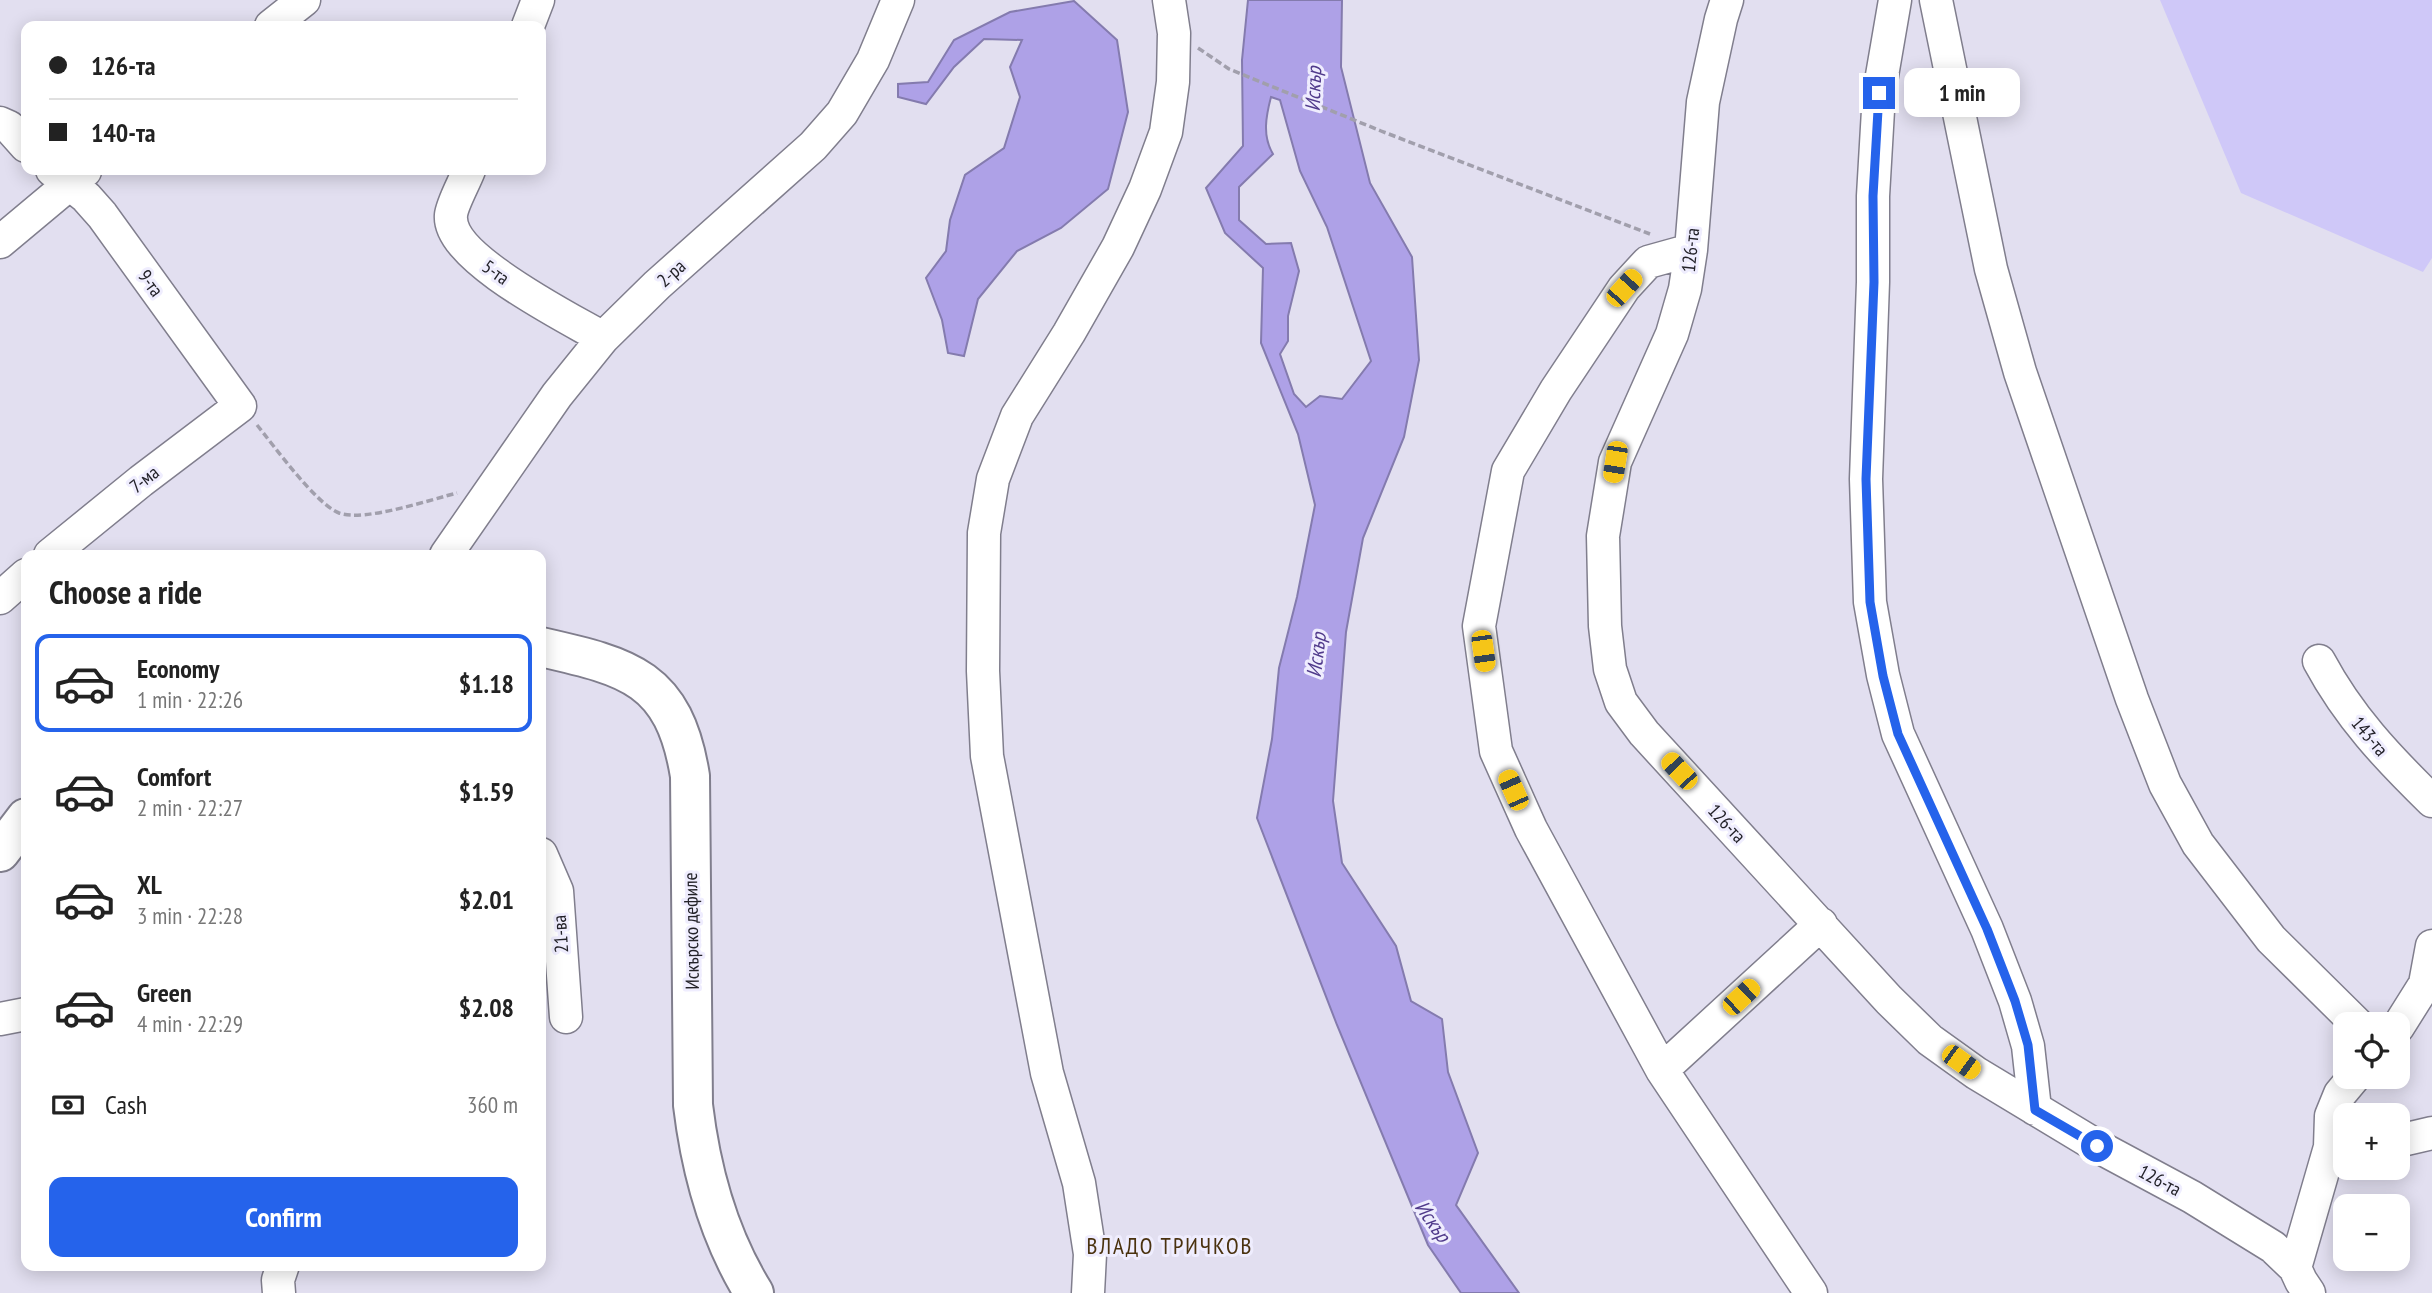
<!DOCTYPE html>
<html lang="en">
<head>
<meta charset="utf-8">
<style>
	:root { --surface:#fff; --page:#f6f6f6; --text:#222; --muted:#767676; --line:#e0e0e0; --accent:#2563eb }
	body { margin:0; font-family:"PT Sans Narrow",sans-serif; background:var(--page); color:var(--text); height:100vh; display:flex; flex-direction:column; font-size:26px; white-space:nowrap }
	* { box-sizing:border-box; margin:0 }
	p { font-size:23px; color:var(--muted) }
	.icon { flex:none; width:38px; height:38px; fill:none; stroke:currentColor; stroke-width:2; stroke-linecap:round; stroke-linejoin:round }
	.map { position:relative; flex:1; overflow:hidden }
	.side { position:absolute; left:21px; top:550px; width:525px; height:721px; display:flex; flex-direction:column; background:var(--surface); border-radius:14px; box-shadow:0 4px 18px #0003 }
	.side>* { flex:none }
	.top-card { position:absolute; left:21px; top:21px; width:525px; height:154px; border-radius:14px; box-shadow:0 4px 18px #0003; display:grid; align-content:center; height:154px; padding:0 28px; background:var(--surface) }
	.fabs { position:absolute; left:2333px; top:1012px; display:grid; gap:14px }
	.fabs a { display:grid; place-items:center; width:77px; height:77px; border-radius:14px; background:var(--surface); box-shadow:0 4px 18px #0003; font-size:35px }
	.end { position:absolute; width:32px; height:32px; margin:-16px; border:9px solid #2563eb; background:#fff; box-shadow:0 0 0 4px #fff }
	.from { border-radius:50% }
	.bubble { position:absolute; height:49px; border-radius:14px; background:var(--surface); box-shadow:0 4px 18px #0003; font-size:23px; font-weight:700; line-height:49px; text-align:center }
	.car { position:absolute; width:21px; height:42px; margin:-21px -10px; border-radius:9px; box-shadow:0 0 5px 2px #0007; background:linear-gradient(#f5c518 24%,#345 0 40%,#f5c518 0 76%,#345 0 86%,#f5c518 0) }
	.top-card b { display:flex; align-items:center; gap:24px; height:66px; font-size:26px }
	.top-card b+b { border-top:2px solid var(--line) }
	.top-card i { width:18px; height:18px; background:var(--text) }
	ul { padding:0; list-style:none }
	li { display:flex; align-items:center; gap:21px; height:98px; margin:0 14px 10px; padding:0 14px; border:4px solid transparent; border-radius:14px }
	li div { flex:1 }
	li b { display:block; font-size:26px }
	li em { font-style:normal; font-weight:700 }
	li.current { border-color:var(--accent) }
	li>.icon { width:63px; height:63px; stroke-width:1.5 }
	h2 { padding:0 28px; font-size:32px; line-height:84px }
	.pay { display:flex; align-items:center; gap:18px; height:77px; padding:0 28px; font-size:26px }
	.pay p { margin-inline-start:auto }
	.primary-button { display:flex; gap:14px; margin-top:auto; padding:14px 28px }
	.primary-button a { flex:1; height:80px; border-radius:14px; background:var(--accent); color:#fff; font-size:28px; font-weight:700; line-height:80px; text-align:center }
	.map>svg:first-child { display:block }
	.green { fill:#cfc8f8 }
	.water { fill:#aea1e7; stroke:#847bae; stroke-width:2; fill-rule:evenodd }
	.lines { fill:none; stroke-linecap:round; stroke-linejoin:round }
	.minor-casing { stroke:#807e8d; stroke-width:35 }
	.major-casing { stroke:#807e8d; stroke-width:42 }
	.path { stroke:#a19fac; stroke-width:3.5; stroke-dasharray:7 3.5; stroke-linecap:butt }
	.minor { stroke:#fff; stroke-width:32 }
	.major { stroke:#fff; stroke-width:38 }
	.route { stroke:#2563eb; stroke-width:9 }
	.labels { text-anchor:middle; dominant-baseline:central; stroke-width:6; stroke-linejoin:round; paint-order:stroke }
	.street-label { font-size:19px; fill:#232229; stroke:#efedfe }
	.water-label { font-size:21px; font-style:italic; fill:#503a8b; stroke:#efedfe }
	.quarter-label { font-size:23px; letter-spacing:2px; fill:#4a320f; stroke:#efedfe }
</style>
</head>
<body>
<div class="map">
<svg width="2432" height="1293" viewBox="0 0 2432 1293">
	<rect width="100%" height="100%" fill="#e2dff0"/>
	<path class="green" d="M 2160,0 L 2432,0 L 2432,258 L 2423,272 L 2241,193 Z"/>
	<path class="water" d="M 1248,0 L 1342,0 L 1341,67 L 1370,183 L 1412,257 L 1419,360 L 1404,437 L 1363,538 L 1346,632 L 1333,801 L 1342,863 L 1396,946 L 1411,1001 L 1442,1019 L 1448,1072 L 1478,1153 L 1456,1205 L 1519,1293 L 1461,1293 L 1428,1245 L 1337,1025 L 1257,818 L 1272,739 L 1279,668 L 1297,597 L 1315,505 L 1298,434 L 1261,343 L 1263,268 L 1225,233 L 1206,188 L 1243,146 L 1242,60 ZM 1271,97 L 1280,100 L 1300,171 L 1327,227 L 1371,361 L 1342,399 L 1320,396 L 1306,407 L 1294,394 L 1280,354 L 1288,341 L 1288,316 L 1299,271 L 1291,243 L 1266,244 L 1239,220 L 1239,187 L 1273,154 C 1262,136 1266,116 1271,97 Z
		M 1074,1 L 1117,40 L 1128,112 L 1108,189 L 1061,228 L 1017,251 L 978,299 L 964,356 L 948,353 L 942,320 L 926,278 L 946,251 L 950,220 L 965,175 L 1004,148 L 1020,97 L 1010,67 L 1022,40 L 984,39 L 954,67 L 926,104 L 898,97 L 898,84 L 928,82 L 954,40 L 1010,12 Z"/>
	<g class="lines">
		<defs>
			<path id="minor" d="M 1727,0 L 1721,19 L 1703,102 L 1691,250 L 1685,289 L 1672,334 L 1615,462 L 1603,536 L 1605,626 L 1610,669 L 1621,702 L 1644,733 L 1889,1000 L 1930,1040 L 1976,1073 L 2097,1146 L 2192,1197 L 2273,1247 L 2295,1268 L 2301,1281 L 2309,1293
				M 1895,0 L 1879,93 L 1873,196 L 1873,282 L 1866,479 L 1870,602 L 1883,675 L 1898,734 L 1987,929 L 2015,1001 L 2028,1046 L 2035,1109
				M 1936,0 L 1991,269 L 2020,372 L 2132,699 L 2165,784 L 2198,844 L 2271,939 L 2357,1024
				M 271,26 L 304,0
				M 528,26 L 538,0
				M 0,123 L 9,127 L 26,146
				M 469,170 C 465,181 452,204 451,215 C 447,258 569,318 603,338
				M 0,242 L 85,171
				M 1691,250 L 1648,262 L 1624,288 L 1556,390 L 1508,471 L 1479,626 L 1496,751 L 1531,829 L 1662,1070 L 1811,1293
				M 50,555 L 141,481 L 240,406 L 102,215 L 86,197 L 52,170
				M 446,555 L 557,395 L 603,338 L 657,285 L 813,146 L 842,113 L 873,60 L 898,0
				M 0,598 L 26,575
				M 2319,661 C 2349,717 2387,757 2432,801
				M 541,854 L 557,891 L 566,1017
				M 0,1019 L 26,1014
				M 2398,1027 L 2425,984 L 2432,946
				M 1662,1070 L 1821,924
				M 2398,1141 L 2432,1133
				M 2295,1268 L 2330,1147 L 2331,1116 L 2340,1094 L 2355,1076
				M 279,1293 L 278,1280 L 283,1265
				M 1088,1293 L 1090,1254 L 1079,1183 L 1047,1073 L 987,756 L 983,671 L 984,533 L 993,479 L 1017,416 L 1069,333 L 1118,247 L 1145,189 L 1166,132 L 1173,82 L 1174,33 L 1169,0"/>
			<path id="major" d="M 541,647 C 629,667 674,677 690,776 L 693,1105 C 701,1172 718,1235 754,1293
				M 0,852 L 26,818"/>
		</defs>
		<use href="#minor" class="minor-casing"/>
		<use href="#major" class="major-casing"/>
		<path class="path" d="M 1198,48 L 1229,69 L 1381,131 L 1650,234
			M 257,425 C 274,446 316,504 339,513 C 365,522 429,500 457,493"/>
		<use href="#minor" class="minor"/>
		<use href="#major" class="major"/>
	</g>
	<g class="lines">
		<path class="route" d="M 1879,93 L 1873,196 L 1874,282 L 1866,479 L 1870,602 L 1883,676 L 1898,734 L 1987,929 L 2015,1001 L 2028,1045 L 2035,1110 L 2097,1146"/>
	</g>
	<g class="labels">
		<g class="street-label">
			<text transform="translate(1690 250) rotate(-84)">126-та</text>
			<text transform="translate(496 272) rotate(35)">5-та</text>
			<text transform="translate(671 273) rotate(-42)">2-ра</text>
			<text transform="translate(151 283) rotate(54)">9-та</text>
			<text transform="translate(144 479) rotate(-38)">7-ма</text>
			<text transform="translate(2370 736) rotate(50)">143-та</text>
			<text transform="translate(1727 823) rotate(47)">126-та</text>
			<text transform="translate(691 931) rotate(-91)">Искърско дефиле</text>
			<text transform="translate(560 934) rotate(-94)">21-ва</text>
			<text transform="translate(2160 1180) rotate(28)">126-та</text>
		</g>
		<g class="water-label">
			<text transform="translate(1313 89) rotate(-88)">Искър</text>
			<text transform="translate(1316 655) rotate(-83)">Искър</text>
			<text transform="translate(1433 1221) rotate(55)">Искър</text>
		</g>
		<g class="quarter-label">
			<text x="1170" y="1245">ВЛАДО ТРИЧКОВ</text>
		</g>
	</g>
</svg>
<div class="fabs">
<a><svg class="icon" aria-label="locate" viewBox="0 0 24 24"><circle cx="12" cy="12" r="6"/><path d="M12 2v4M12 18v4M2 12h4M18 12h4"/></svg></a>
<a>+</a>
<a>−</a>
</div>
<i class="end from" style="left:2097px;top:1146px"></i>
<i class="end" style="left:1879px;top:93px"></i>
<div class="bubble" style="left:1904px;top:68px;width:116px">1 min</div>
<i class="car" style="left:1624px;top:288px;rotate:42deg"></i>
<i class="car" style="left:1615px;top:462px;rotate:189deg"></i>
<i class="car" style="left:1483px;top:651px;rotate:172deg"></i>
<i class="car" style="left:1679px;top:771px;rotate:317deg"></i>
<i class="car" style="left:1513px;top:790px;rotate:336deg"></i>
<i class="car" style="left:1741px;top:997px;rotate:47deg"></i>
<i class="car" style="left:1961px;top:1062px;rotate:126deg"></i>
<div class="top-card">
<b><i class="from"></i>126-та</b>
<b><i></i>140-та</b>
</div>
<section class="side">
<h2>Choose a ride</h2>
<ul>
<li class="current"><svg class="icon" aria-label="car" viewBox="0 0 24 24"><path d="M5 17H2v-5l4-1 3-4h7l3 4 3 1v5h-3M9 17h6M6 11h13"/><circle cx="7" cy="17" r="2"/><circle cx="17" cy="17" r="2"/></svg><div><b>Economy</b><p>1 min · 22:26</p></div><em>$1.18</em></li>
<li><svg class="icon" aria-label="car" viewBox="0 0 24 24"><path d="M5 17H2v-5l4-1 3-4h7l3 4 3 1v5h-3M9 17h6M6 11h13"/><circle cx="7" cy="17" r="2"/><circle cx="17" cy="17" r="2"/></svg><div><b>Comfort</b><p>2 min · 22:27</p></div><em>$1.59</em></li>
<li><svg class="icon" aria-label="car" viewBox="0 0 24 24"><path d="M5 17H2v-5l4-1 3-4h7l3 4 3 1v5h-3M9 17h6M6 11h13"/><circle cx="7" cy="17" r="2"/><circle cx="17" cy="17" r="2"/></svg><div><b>XL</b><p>3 min · 22:28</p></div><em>$2.01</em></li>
<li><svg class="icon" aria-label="car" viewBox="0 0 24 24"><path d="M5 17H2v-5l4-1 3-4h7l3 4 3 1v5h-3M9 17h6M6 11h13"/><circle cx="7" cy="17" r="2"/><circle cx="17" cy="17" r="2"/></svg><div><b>Green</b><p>4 min · 22:29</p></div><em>$2.08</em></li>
</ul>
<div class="pay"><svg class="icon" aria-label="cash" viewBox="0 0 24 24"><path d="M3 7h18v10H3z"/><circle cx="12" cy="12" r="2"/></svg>Cash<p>360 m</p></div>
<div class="primary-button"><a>Confirm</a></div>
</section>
</div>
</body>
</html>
